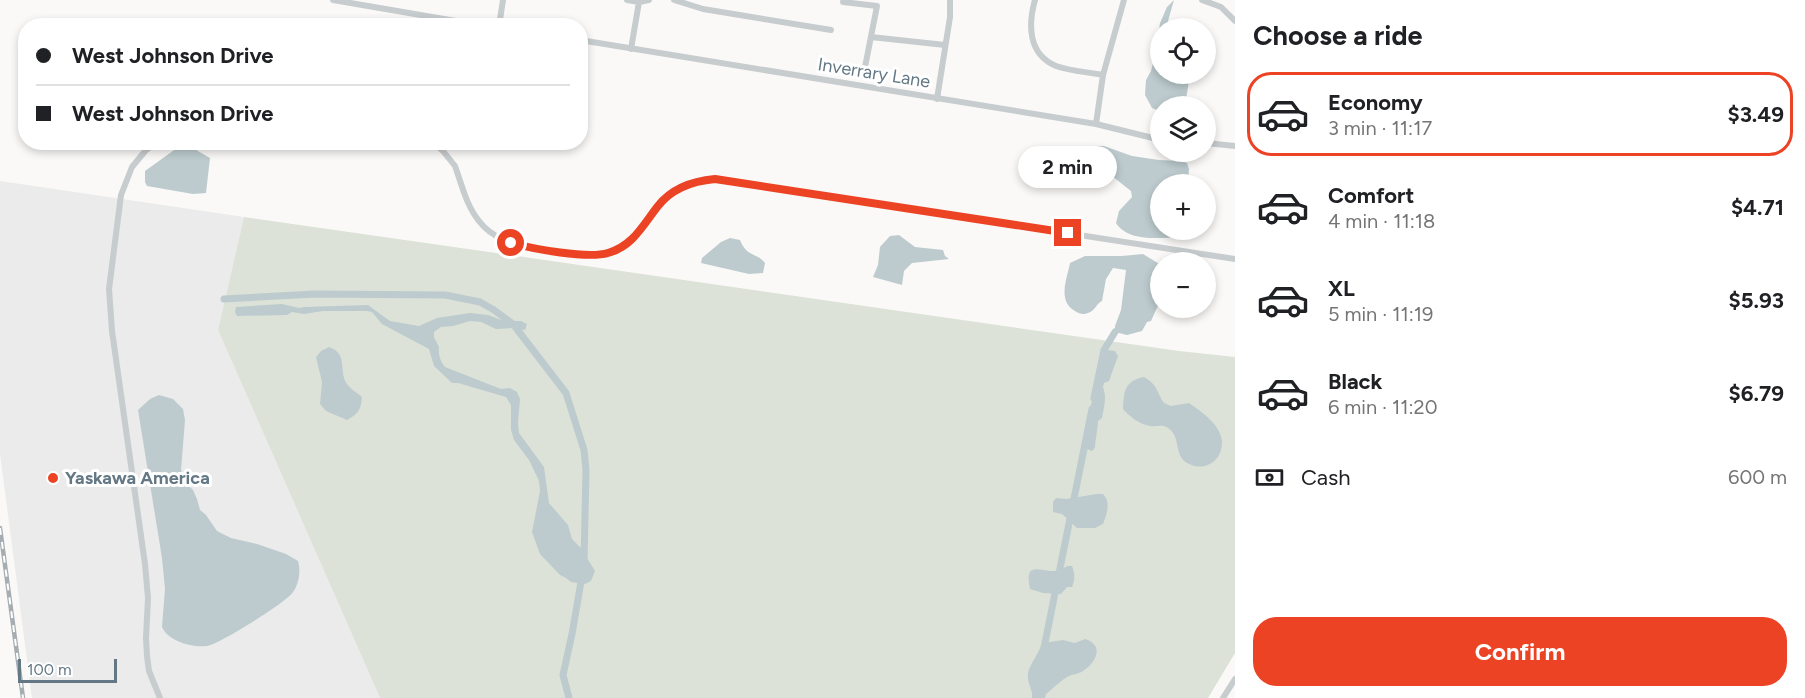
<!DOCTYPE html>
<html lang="en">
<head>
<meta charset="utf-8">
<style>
	:root { --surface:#fff; --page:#f2f2f2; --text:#202124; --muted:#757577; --line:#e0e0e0; --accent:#ec4325 }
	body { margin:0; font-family:Figtree,sans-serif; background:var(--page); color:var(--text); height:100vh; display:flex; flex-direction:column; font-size:22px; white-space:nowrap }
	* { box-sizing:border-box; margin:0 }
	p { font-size:20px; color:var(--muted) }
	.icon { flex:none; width:33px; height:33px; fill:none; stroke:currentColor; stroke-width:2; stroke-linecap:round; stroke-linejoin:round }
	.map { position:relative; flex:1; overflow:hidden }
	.sheet { display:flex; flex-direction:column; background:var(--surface); width:570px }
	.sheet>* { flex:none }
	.guide { position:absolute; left:18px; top:18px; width:570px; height:132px; border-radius:24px; box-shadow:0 3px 9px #0003; display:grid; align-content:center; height:132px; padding:0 18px; background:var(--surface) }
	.tools { position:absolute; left:1150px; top:18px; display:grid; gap:12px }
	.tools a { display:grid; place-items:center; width:66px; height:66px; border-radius:50%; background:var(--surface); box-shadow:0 3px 9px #0003; font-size:30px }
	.scale { position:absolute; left:18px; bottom:15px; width:99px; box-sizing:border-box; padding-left:6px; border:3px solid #637884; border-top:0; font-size:16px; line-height:21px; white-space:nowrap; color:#637884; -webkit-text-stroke:4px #fff; paint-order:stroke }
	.end { position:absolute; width:27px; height:27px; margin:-14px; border:8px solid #ec4325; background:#fff; box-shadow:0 0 0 3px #fff }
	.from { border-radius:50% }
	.bubble { position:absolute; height:42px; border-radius:21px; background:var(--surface); box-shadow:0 3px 9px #0003; font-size:20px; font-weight:700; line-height:42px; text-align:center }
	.guide b { display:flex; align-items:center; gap:21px; height:57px; font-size:22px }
	.guide b+b { border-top:2px solid var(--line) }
	.guide i { width:15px; height:15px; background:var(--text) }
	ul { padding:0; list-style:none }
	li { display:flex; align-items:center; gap:18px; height:84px; margin:0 12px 9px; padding:0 6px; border:3px solid transparent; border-radius:24px }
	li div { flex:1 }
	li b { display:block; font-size:22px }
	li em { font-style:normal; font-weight:700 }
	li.active { border-color:var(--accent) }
	li>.icon { width:54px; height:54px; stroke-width:1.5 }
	h2 { padding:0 18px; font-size:27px; line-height:72px }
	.pay { display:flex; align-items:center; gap:15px; height:66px; padding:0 18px; font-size:22px }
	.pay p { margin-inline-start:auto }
	.button { display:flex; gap:12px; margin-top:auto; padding:12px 18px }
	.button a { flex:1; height:69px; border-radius:24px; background:var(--accent); color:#fff; font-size:24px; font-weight:700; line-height:69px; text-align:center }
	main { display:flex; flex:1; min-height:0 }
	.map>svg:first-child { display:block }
	.built { fill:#eaebea }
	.green { fill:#dce2d8 }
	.water { fill:#bdcbce }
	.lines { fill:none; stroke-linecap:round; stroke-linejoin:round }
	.canal { stroke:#bdcbce; stroke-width:7 }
	.minor { stroke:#c7cccf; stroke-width:6 }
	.rail-casing { stroke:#a5adb2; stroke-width:4.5 }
	.rail { stroke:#fff; stroke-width:2; stroke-dasharray:7; stroke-linecap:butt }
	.route { stroke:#ec4325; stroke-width:8 }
	.poi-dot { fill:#ec4325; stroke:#fff; stroke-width:2 }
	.labels { text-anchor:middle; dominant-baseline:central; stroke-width:6; stroke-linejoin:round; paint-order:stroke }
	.street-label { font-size:18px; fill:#637884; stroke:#fff }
	.poi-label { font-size:18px; font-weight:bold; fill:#637884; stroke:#fff; text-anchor:start }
</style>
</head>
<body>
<main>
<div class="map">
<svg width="1235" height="698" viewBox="0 0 1235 698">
	<rect width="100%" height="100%" fill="#faf9f7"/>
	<path class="built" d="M 0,181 L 244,217 L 218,330 L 380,698 L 32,698 L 0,454 Z"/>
	<path class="green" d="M 244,217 L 1179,351 L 1235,357 L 1235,653 L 1208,698 L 380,698 L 218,330 Z"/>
	<path class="water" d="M 1174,0 L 1166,28 L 1161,28 L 1161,74 L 1190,74 L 1185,106 L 1161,106 L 1161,112 L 1152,108 L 1145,95 L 1146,80 L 1151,71 L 1156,51 L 1160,23 L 1167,7 Z
		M 184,143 L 210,158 L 206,193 L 193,194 L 147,186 L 145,182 L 145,171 Z
		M 1094,146 L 1104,146 L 1132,156 L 1159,160 L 1181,161 L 1187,163 L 1189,169 L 1188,184 L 1161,184 L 1161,230 L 1180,230 L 1179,237 C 1159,238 1128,242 1116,223 L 1119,211 L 1132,197 L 1131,191 L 1098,165 L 1094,160 L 1091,152 Z
		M 899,235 L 915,247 L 943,250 L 945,256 L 949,259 L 912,263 L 904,271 L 902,285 L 873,277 L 878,265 L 880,247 L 890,236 Z
		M 730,238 L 740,240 C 747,258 757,252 765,263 L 763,273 L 749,274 L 701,263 L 702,258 L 721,242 Z
		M 1143,254 L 1161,265 L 1161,299 L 1151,321 L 1147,322 L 1142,331 L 1127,335 L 1115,332 L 1115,326 L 1121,310 L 1126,270 L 1113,268 L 1106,279 L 1102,301 C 1096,304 1095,311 1088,313 C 1084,315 1079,314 1075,311 C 1057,301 1067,279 1070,263 L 1085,256 L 1122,256 Z
		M 282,304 L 299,308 L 304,307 L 368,305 L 390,321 L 419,326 L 437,318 L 470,313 L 488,315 L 504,321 L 521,321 L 527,324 L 525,330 L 512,328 L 496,329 L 481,322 L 470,321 L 453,326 L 441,327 L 434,332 L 434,337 L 439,347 C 438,354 440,361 445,367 L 501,389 L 510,388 L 517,392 L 520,399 L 518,423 L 519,433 L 544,467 L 549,503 L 568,525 L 572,539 L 581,548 L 595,571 L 591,581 L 585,584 L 571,582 L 566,578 L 560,575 L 540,554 L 532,532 L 540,491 L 539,481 L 529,460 L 514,440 L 511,430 L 511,405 L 506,397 L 458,383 L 452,383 L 434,366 L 429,349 L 382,324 L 372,312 L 367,311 L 323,311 L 304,314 L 292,312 L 287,315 L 237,316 L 235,312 L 236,307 Z
		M 329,347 C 349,354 338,371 347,384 C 350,389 358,393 362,397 C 361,410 358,414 347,420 L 326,411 L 320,404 L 322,382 L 316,357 L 321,351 Z
		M 1107,350 L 1115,351 L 1118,356 L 1109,381 L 1104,383 L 1103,387 C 1107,397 1104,408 1102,418 L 1098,421 C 1098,430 1095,439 1095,448 L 1092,451 L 1082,447 L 1086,426 L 1091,423 L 1092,418 L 1089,414 L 1094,392 L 1098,389 L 1099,382 L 1096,380 L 1097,372 Z
		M 1144,377 C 1158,385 1156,391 1164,403 L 1171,406 L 1189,403 C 1202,412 1220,424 1222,441 C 1223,461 1204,473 1187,463 C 1174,456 1181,436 1168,428 C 1162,424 1157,427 1150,426 C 1139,424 1130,417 1123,409 C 1124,392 1124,381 1144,377 Z
		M 159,395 L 173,399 L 183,409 L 185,420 L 181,470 L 186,483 L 193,490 L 197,499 L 200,510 L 206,515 L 217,531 L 231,538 L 257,544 L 286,554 L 298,561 C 301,570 299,584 293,592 C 287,602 218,645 207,646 C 192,648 168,641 162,627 L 165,589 L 162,558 L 138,410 L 150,399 Z
		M 1097,494 L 1103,494 C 1111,502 1107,514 1103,524 L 1095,528 L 1077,528 L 1062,514 L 1053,512 L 1053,502 L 1056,498 L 1066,499 Z
		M 1068,566 L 1072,566 C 1075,574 1075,579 1072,587 L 1067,587 L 1061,594 L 1043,593 L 1030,589 C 1024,560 1040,572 1054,571 C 1059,571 1063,568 1068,566 Z
		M 1085,639 C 1105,645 1096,663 1083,671 C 1079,674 1074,674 1069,676 C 1064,678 1051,690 1046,694 L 1045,698 L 1032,698 C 1033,691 1029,686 1028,679 C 1027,669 1032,664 1036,656 C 1039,651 1040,647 1043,643 L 1063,640 L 1075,643 Z"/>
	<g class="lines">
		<path class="canal" d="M 224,299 L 315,294 L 445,295 L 480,302 L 494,310 L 513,324 L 566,393 L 584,450 L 586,470 L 584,562
			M 1094,398 L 1104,350 L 1115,332
			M 1044,648 L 1092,409
			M 569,698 L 563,675 L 572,634 L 582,576"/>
		<path class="minor" d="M 333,0 L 485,26
			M 627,0 L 639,2 L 649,0
			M 674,0 L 703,9 L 831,30
			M 1035,0 C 1028,25 1028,54 1056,66 C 1070,71 1088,72 1103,75
			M 1202,0 L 1221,7 L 1235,21
			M 843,2 L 877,6 L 865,67
			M 499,26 L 503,0
			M 871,37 L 945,45
			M 580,40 L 1096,124 L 1161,140
			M 631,49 L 639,2
			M 937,99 L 950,17 L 950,0
			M 1096,124 L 1103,75 L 1124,0
			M 157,142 L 146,150 L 132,167 L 121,195 L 109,289 L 112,331 L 145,564 L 148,598 L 146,638 L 147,656 L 149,671 L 160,698
			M 433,142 L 443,151 L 455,166 C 462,185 466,205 479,221 C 485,229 495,236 504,240 C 521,248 577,256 595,255 C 606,254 617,250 626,244 C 640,234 647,219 658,206 C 672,188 693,181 715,179 L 1235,259
			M 1206,143 L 1235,146
			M 1223,698 L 1235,679"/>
		<defs>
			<path id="rail" d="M 0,528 L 23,698"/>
		</defs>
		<use href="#rail" class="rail-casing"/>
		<use href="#rail" class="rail"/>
	</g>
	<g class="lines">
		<path class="route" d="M 511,243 C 534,249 587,259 608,253 C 633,246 643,225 658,206 C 672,188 693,181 715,179 L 1068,233"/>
	</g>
	<circle class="poi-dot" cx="53" cy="478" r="6"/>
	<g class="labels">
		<g class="street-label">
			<text transform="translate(874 73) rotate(9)">Inverrary Lane</text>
		</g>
		<g class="poi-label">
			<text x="65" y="478">Yaskawa America</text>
		</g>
	</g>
</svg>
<div class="tools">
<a><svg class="icon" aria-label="locate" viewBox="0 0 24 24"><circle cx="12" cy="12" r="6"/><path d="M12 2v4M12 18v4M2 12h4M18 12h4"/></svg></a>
<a><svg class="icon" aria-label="layers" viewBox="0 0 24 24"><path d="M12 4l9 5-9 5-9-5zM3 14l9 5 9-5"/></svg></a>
<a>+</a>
<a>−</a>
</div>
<div class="scale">100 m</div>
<i class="end from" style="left:511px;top:243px"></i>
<i class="end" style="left:1068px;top:233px"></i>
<div class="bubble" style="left:1018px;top:146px;width:99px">2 min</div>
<div class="guide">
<b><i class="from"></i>West Johnson Drive</b>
<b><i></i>West Johnson Drive</b>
</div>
</div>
<section class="sheet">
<h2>Choose a ride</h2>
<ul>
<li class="active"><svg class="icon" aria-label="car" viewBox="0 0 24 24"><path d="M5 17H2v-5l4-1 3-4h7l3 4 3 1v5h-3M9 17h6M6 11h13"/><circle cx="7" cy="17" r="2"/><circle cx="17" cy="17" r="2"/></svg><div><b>Economy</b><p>3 min · 11:17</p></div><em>$3.49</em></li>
<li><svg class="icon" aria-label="car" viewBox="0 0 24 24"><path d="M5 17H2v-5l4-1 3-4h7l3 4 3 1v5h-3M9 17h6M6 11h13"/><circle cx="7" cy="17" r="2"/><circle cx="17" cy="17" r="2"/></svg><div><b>Comfort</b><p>4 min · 11:18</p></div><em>$4.71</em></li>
<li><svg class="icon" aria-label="car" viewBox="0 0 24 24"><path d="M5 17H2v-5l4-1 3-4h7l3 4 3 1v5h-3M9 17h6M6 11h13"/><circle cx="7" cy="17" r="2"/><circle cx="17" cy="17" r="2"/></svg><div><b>XL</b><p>5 min · 11:19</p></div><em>$5.93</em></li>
<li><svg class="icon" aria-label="car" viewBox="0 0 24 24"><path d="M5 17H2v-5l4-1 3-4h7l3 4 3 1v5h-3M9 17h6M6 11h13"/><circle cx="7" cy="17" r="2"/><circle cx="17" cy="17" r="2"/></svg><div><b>Black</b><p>6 min · 11:20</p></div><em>$6.79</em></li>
</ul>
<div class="pay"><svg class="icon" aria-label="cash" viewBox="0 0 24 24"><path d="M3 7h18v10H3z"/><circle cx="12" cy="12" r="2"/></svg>Cash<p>600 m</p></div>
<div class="button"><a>Confirm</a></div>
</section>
</main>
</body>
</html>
